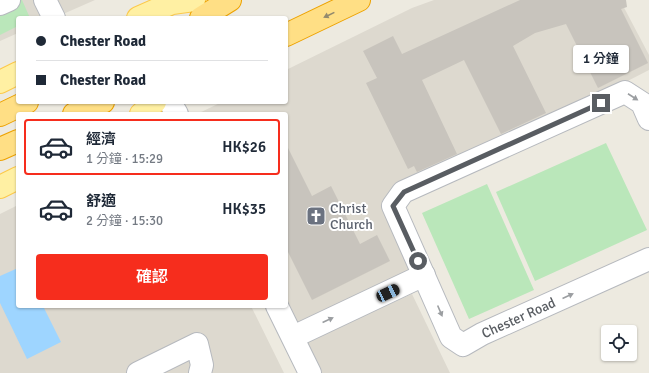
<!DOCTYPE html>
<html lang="zh-TW">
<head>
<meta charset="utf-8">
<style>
	:root { --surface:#fff; --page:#f6f6f7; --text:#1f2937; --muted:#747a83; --line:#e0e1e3; --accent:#f62d1d }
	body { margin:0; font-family:Signika,"Noto Sans TC",sans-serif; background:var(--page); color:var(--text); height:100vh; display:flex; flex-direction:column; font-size:15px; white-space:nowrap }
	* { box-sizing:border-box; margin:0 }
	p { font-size:13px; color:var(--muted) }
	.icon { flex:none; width:22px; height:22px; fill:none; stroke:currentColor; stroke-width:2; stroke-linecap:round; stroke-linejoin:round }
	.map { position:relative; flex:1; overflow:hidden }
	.panel { position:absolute; left:16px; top:112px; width:272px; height:196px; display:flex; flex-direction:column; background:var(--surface); border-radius:4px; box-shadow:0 1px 3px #0004 }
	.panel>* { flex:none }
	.hud { position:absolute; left:16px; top:16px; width:272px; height:88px; border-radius:4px; box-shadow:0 1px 3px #0004; display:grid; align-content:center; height:88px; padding:0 20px; background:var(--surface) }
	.buttons { position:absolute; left:601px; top:325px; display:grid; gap:8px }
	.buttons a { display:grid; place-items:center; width:36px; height:36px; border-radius:4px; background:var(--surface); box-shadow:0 1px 3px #0004; font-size:20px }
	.end { position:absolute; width:18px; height:18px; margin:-9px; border:5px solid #595d62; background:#fff; box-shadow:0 0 0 2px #fff }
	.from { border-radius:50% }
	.bubble { position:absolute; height:28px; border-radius:4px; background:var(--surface); box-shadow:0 1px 3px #0004; font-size:13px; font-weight:600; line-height:28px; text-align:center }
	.car { position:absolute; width:12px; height:24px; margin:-12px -6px; border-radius:5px; box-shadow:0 0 3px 1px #0007; background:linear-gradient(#222 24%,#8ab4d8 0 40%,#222 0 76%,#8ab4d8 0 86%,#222 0) }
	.hud b { display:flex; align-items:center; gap:14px; height:38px; font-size:15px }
	.hud b+b { border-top:1px solid var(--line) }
	.hud i { width:10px; height:10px; background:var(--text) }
	ul { padding:7px 0 0; list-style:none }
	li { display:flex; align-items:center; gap:12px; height:56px; margin:0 8px 6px; padding:0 12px; border:2px solid transparent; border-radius:4px }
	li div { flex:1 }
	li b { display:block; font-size:15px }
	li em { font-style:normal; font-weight:600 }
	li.active { border-color:var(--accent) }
	li>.icon { width:36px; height:36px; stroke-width:1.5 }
	.primary-button { display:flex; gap:8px; margin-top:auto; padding:8px 20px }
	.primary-button a { flex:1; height:46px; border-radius:4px; background:var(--accent); color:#fff; font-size:16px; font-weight:600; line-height:46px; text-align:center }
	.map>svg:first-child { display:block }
	.education { fill:#ddd9cf }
	.green { fill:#bae7ba }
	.water { fill:#9ed5ff }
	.building { fill:#c8c4bd }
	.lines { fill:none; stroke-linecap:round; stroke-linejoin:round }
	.minor-casing { stroke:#b6b9be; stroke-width:24 }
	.major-casing { stroke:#fcc94a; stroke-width:24 }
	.highway-casing { stroke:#eda200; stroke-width:24 }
	.minor { stroke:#fff; stroke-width:22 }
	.major { stroke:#fff0a3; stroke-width:22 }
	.highway { stroke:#ffdf85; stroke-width:22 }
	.oneway { fill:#938a6e }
	.oneway2 { fill:#9b9ea1 }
	.route { stroke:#595d62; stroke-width:5 }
	.labels { text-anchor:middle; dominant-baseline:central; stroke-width:4; stroke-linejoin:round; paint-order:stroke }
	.worship-label { font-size:14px; fill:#5b616d; stroke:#fff; text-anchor:start }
	.street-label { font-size:14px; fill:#595d62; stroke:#fff }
</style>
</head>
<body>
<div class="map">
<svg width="649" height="373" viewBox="0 0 649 373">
	<rect width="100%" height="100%" fill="#edeae0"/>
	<path class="education" d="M 0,0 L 95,0 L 54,18 L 18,18 L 18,33 L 0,41 Z
		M 434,0 L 620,0 L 649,55 L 649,70 L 571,110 L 390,206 L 420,271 L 299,326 L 286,300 L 286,114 L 197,114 L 222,102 L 286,102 L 286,70 L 412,8 Z
		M 18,205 L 18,306 L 251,306 L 284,373 L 0,373 L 0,214 Z
		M 412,294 L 450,373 L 320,373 L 305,342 Z"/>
	<path class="green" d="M 0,0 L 22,0 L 30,18 L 18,18 L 18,26 L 0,35 Z
		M 606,143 L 647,230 L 535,281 L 496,192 Z
		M 487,184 L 534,290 L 469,319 L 422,213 Z"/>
	<path class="water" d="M 18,268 L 18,306 L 43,306 L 61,342 L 27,359 L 0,303 L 0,276 Z"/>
	<path class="building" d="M 520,0 L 626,0 L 627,7 L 621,9 L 648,63 L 598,88 L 566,24 L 535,33 L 513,46 L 546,113 L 501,134 L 464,60 L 422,80 L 457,154 L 417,172 L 414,166 L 408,169 L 366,83 L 377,78 L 363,51 L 393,36 L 402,54 Z
		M 286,144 L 312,196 L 331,186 L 360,244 L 377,235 L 390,261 L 312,300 L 286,248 Z"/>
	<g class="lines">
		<defs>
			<g id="minor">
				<path d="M 45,0 L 54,18"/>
				<path d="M 0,4 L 9,0"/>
				<path d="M 170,102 L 177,114"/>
				<path id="s1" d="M 649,119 L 642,103 L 625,92 L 403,192 L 393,206 L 451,337 L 463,345 L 482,334 L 649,259"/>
				<path d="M 277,306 L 310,373"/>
				<path d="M 293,337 L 424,275"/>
				<path d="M 138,373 L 197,344 L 202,365 L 200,373"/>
			</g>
			<path id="major" d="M 138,18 L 172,3 L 194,0
				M 0,82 L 18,73
				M 141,114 L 155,102
				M 0,187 L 18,178"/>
			<path id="highway" d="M 201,18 L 230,0
				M 286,35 L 359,0
				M 74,114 L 98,103 L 103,102
				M 0,115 L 27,102
				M 0,149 L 18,141"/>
		</defs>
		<use href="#minor" class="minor-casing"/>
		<use href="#major" class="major-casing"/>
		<use href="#highway" class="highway-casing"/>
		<use href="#minor" class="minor"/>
		<use href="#major" class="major"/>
		<use href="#highway" class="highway"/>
	</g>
	<defs><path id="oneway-solid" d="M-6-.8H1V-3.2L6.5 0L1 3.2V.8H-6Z"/></defs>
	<use class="oneway" href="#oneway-solid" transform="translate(329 15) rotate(154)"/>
	<g class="oneway2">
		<use href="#oneway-solid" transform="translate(633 97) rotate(33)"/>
		<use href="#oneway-solid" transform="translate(568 296) rotate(-24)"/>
		<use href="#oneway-solid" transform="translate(440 311) rotate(67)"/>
		<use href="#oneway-solid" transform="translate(328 320) rotate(-25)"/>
	</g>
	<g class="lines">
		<path class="route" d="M 418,261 L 393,206 L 404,192 L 601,103"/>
	</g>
	<defs>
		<symbol id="church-square" viewBox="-11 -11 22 22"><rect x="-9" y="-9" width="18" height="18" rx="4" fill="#6b7280" stroke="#fff"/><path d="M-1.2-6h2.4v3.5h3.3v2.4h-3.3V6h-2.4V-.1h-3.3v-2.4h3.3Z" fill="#fff"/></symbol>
	</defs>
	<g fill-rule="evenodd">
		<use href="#church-square" x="305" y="205" width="22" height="22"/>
	</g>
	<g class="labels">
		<g class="worship-label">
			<text x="330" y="208">Christ<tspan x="330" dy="16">Church</tspan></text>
		</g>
		<g class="street-label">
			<text stroke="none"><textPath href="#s1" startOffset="518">Chester Road</textPath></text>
		</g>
	</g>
</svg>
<div class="buttons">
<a><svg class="icon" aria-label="locate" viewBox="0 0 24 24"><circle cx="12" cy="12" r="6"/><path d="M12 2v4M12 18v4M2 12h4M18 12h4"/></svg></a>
</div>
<i class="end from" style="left:418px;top:261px"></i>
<i class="end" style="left:601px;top:103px"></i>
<div class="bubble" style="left:573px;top:45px;width:56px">1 分鐘</div>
<i class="car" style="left:388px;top:293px;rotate:65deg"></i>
<div class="hud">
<b><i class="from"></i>Chester Road</b>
<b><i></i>Chester Road</b>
</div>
<section class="panel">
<ul>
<li class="active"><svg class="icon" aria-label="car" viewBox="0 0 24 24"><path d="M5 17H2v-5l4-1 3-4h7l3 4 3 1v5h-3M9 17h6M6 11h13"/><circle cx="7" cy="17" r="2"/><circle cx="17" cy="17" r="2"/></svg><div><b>經濟</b><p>1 分鐘 · 15:29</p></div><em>HK$26</em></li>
<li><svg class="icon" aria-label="car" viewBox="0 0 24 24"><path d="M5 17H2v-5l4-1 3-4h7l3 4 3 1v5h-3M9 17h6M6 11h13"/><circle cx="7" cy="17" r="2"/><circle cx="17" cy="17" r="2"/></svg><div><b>舒適</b><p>2 分鐘 · 15:30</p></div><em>HK$35</em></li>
</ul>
<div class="primary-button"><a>確認</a></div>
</section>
</div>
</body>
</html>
